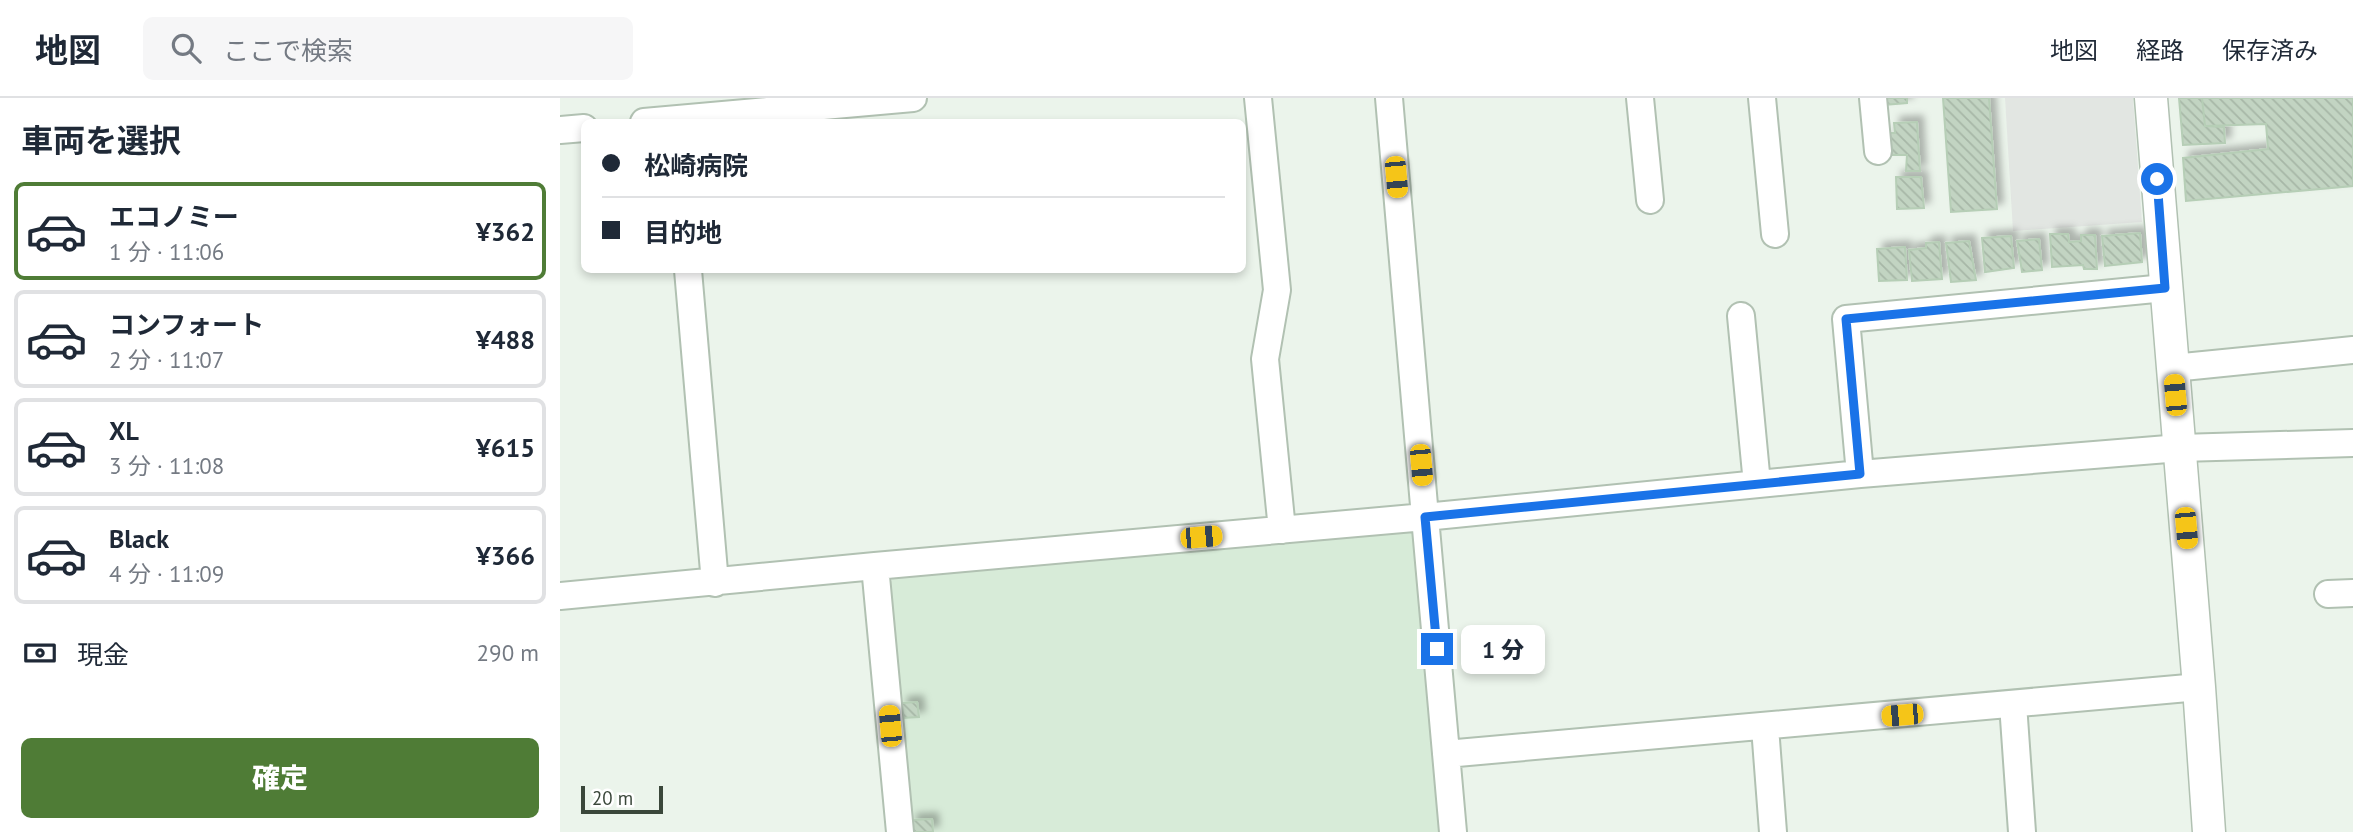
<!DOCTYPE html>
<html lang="ja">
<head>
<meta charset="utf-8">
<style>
	:root { --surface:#fff; --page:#f6f6f7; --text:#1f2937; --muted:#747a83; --line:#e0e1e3; --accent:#4f7c36 }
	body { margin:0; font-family:"PT Sans","Noto Sans JP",sans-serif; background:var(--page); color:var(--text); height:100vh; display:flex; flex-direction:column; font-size:26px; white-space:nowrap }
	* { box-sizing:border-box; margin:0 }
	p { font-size:23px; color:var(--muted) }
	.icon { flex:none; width:38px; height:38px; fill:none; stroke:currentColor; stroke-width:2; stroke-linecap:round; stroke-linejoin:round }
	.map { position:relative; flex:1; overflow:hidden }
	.details { display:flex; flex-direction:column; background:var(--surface); width:560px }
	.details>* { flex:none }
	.banner { position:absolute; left:21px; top:21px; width:665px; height:154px; border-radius:10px; box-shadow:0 4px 10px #0003; display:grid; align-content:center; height:154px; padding:0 21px; background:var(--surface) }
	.scale { position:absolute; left:21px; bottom:18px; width:82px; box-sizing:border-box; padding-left:7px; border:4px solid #3a473a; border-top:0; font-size:19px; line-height:24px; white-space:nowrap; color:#3a473a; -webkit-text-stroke:5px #fff; paint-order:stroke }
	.end { position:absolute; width:32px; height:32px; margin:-16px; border:9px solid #1a73e8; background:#fff; box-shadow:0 0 0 4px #fff }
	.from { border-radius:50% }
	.bubble { position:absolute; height:49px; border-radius:10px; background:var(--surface); box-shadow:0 4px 10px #0003; font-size:23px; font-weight:800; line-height:49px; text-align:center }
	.car { position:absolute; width:21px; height:42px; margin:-21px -10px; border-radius:9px; box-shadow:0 0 5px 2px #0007; background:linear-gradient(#f5c518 24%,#345 0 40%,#f5c518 0 76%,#345 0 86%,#f5c518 0) }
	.banner b { display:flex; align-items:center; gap:24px; height:66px; font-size:26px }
	.banner b+b { border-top:2px solid var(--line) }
	.banner i { width:18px; height:18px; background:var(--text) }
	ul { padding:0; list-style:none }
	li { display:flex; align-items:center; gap:21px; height:98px; margin:0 14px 10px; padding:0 7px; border:4px solid var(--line); border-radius:10px }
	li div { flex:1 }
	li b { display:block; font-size:26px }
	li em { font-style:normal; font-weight:800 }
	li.on { border-color:var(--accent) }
	li>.icon { width:63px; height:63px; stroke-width:1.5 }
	h2 { padding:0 21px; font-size:32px; line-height:84px }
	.pay { display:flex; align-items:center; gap:18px; height:77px; padding:0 21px; font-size:26px }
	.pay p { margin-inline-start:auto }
	.action { display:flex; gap:14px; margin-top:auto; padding:14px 21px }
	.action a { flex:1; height:80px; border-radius:10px; background:var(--accent); color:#fff; font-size:28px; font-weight:800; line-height:80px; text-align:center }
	header { display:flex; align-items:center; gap:42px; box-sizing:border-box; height:98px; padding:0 35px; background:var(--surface); border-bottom:2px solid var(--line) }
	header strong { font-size:33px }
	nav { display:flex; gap:38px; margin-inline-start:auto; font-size:24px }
	.search { width:490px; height:63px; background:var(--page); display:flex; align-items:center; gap:18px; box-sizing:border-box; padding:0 24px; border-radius:10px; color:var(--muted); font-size:26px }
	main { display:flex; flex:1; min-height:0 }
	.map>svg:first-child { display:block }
	.education { fill:#d7ebd8 }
	.parking { fill:#e2e6e2 }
	.building { fill:url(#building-back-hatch); stroke:#b6ceb6; stroke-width:2; filter:url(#shadow) }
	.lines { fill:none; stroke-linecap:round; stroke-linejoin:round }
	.minor-casing { stroke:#b1c1b2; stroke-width:30 }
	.tertiary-casing { stroke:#b1c1b2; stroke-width:35 }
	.minor { stroke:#fff; stroke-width:26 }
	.tertiary { stroke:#fff; stroke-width:32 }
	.route { stroke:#1a73e8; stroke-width:9 }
</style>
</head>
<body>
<header>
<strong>地図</strong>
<div class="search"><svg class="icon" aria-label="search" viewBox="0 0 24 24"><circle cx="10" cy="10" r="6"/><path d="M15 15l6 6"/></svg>ここで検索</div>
<nav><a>地図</a><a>経路</a><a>保存済み</a></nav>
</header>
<main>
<section class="details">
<h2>車両を選択</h2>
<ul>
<li class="on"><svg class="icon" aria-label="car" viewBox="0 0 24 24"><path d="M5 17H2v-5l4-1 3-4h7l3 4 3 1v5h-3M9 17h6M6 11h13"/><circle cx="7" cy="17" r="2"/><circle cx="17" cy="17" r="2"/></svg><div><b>エコノミー</b><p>1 分 · 11:06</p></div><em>¥362</em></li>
<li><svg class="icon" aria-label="car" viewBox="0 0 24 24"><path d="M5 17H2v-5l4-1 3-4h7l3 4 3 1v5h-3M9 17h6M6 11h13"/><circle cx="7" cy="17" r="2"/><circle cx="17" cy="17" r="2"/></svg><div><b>コンフォート</b><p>2 分 · 11:07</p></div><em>¥488</em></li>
<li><svg class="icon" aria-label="car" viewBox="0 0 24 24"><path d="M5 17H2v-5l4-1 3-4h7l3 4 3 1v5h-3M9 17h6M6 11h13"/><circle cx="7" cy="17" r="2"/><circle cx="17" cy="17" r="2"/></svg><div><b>XL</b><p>3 分 · 11:08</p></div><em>¥615</em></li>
<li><svg class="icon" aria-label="car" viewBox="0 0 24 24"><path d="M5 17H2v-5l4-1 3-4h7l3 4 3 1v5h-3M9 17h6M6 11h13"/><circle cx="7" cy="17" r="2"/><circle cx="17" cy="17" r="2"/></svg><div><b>Black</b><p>4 分 · 11:09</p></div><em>¥366</em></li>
</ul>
<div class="pay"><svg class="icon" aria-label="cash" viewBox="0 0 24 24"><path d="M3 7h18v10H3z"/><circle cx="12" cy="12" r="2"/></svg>現金<p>290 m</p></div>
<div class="action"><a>確定</a></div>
</section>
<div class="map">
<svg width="1793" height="734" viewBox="0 0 1793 734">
	<defs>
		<pattern id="building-back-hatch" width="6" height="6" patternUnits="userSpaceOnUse" patternTransform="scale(1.75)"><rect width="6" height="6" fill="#c2d4c2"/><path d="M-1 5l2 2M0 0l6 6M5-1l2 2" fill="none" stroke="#a7b7a7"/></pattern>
		<filter id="shadow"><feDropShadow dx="6" dy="-6" stdDeviation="3.5" flood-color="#0004"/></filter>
	</defs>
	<rect width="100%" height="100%" fill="#ebf4eb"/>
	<path class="education" d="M 852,430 L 860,435 L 884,734 L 348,734 L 327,490 L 335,477 Z"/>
	<path class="parking" d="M 1445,0 L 1573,0 L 1582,124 L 1453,133 Z"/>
	<path class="building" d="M 1323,0 L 1347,0 L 1347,5 L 1324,7 Z
		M 1383,0 L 1429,0 L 1437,111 L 1391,114 Z
		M 1619,0 L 1642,0 L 1645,28 L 1664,29 L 1665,45 L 1623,47 Z
		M 1642,0 L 1793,0 L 1793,88 L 1626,103 L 1623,60 L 1708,51 L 1706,26 L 1645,28 Z
		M 1357,24 L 1360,73 L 1346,73 L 1347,57 L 1332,57 L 1330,35 L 1335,35 L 1334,25 Z
		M 1336,79 L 1361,79 L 1364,110 L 1337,111 Z
		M 1580,135 L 1582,164 L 1545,168 L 1542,138 Z
		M 1490,136 L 1508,136 L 1509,144 L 1521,143 L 1521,137 L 1535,137 L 1537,171 L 1524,171 L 1523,167 L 1492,169 Z
		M 1451,138 L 1454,170 L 1425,174 L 1422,140 Z
		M 1479,141 L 1482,172 L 1462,174 L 1457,143 Z
		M 1409,143 L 1416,182 L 1391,184 L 1386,145 Z
		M 1379,144 L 1382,181 L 1352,183 L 1349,152 L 1366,150 L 1366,145 Z
		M 1345,149 L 1347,182 L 1319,183 L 1317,151 Z
		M 357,604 L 359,619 L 342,620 L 342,605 Z
		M 372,721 L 373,734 L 352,734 L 351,722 Z"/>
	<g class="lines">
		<defs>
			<path id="minor" d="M 698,0 L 717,192 L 705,261 L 722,432
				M 829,0 L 865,419 L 1300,376 L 1620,350 L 1793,345
				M 1080,0 L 1090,102
				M 1202,0 L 1215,136
				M 1313,0 L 1318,53
				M 84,24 L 353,0
				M 0,32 L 24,30
				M 128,172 L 155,485
				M 1181,218 L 1197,386
				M 1613,270 L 1793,252
				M 1300,376 L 1286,221 L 1605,190
				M 315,468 L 340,734
				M 1768,496 L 1793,495
				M 0,498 L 315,468 L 865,419 L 893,734
				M 1453,606 L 1462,734
				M 1205,629 L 1213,734
				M 886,656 L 1639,589"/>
			<path id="tertiary" d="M 1591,0 L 1639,589 L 1649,734"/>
		</defs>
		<use href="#minor" class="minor-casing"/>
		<use href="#tertiary" class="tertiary-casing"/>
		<use href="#minor" class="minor"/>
		<use href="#tertiary" class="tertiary"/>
	</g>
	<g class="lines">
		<path class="route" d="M 877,551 L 865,419 L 1300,376 L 1286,221 L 1605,190 L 1597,81"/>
	</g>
</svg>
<div class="scale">20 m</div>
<i class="end from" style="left:1597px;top:81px"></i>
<i class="end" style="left:877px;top:551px"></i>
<div class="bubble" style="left:901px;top:527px;width:84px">1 分</div>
<i class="car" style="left:836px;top:79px;rotate:175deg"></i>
<i class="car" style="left:1615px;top:297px;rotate:355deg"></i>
<i class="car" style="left:861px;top:367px;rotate:175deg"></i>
<i class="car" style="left:1626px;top:430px;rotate:175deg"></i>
<i class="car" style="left:641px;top:439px;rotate:85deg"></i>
<i class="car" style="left:1342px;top:617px;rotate:265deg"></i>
<i class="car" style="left:330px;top:628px;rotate:355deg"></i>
<div class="banner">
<b><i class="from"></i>松崎病院</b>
<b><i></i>目的地</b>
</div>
</div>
</main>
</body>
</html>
